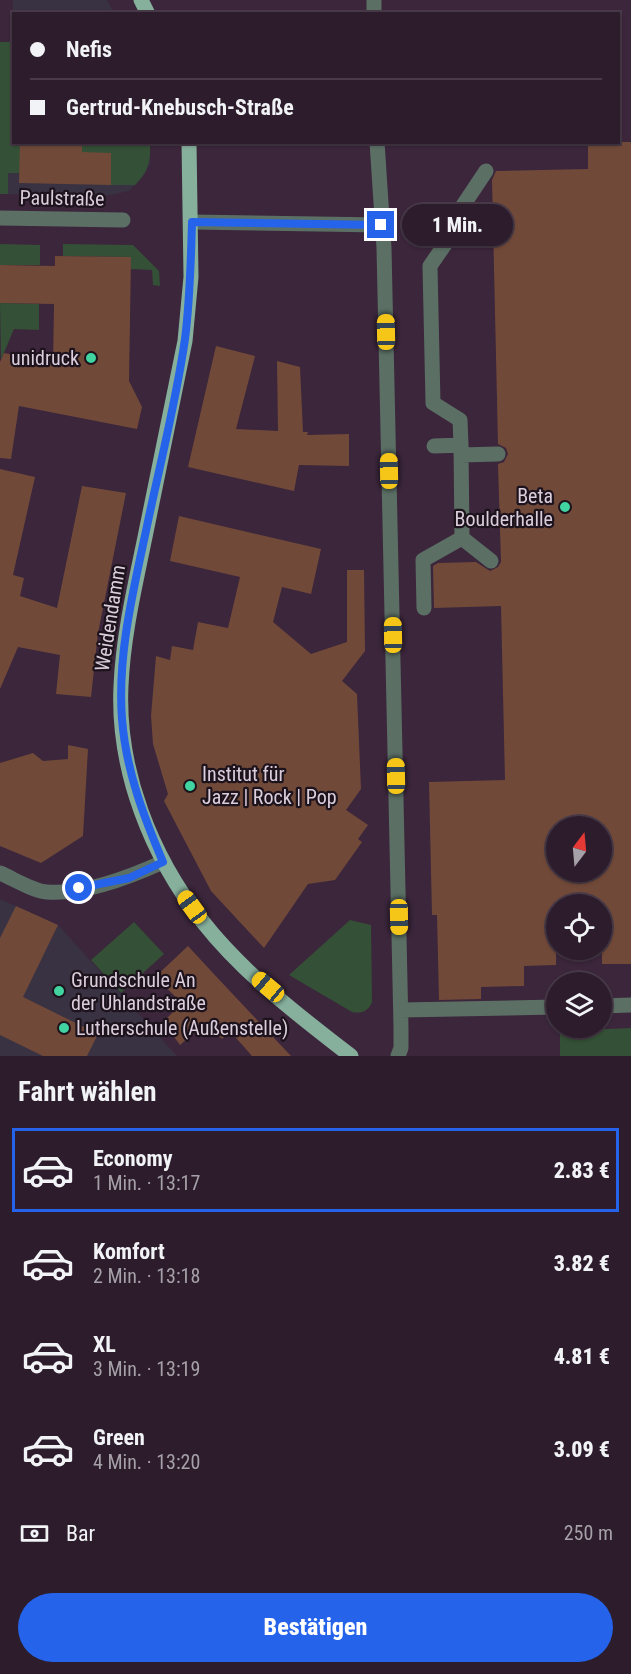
<!DOCTYPE html>
<html lang="de">
<head>
<meta charset="utf-8">
<style>
	:root { --surface:#2c1c2c; --page:#342534; --text:#f1f3f6; --muted:#a6a1a9; --line:#483a48; --accent:#2563eb }
	body { margin:0; font-family:"Roboto Condensed",sans-serif; background:var(--page); color:var(--text); height:100vh; display:flex; flex-direction:column; font-size:22px; white-space:nowrap }
	* { box-sizing:border-box; margin:0 }
	p { font-size:20px; color:var(--muted) }
	.icon { flex:none; width:33px; height:33px; fill:none; stroke:currentColor; stroke-width:2; stroke-linecap:round; stroke-linejoin:round }
	.map { position:relative; height:1056px; overflow:hidden }
	.side { display:flex; flex-direction:column; background:var(--surface); flex:1 }
	.side>* { flex:none }
	.guide { position:absolute; left:12px; top:12px; width:608px; height:132px; border-radius:0px; box-shadow:0 2px 4px #0004,0 0 0 2px var(--line); display:grid; align-content:center; height:132px; padding:0 18px; background:var(--surface) }
	.needle { width:39px; rotate:16deg }
	.controls { position:absolute; left:546px; top:816px; display:grid; gap:12px }
	.controls a { display:grid; place-items:center; width:66px; height:66px; border-radius:50%; background:var(--surface); box-shadow:0 2px 4px #0004,0 0 0 2px var(--line); font-size:30px }
	.end { position:absolute; width:27px; height:27px; margin:-14px; border:8px solid #2563eb; background:#fff; box-shadow:0 0 0 3px #fff }
	.from { border-radius:50% }
	.bubble { position:absolute; height:42px; border-radius:21px; background:var(--surface); box-shadow:0 2px 4px #0004,0 0 0 2px var(--line); font-size:20px; font-weight:800; line-height:42px; text-align:center }
	.car { position:absolute; width:18px; height:36px; margin:-18px -9px; border-radius:8px; box-shadow:0 0 4px 2px #0007; background:linear-gradient(#f5c518 24%,#345 0 40%,#f5c518 0 76%,#345 0 86%,#f5c518 0) }
	.guide b { display:flex; align-items:center; gap:21px; height:57px; font-size:22px }
	.guide b+b { border-top:2px solid var(--line) }
	.guide i { width:15px; height:15px; background:var(--text) }
	ul { padding:0; list-style:none }
	li { display:flex; align-items:center; gap:18px; height:84px; margin:0 12px 9px; padding:0 6px; border:3px solid transparent; border-radius:0px }
	li div { flex:1 }
	li b { display:block; font-size:22px }
	li em { font-style:normal; font-weight:800 }
	li.selected { border-color:var(--accent) }
	li>.icon { width:54px; height:54px; stroke-width:1.5 }
	h2 { padding:0 18px; font-size:27px; line-height:72px }
	.pay { display:flex; align-items:center; gap:15px; height:66px; padding:0 18px; font-size:22px }
	.pay p { margin-inline-start:auto }
	.action { display:flex; gap:12px; margin-top:auto; padding:12px 18px }
	.action a { flex:1; height:69px; border-radius:36px; background:var(--accent); color:#fff; font-size:24px; font-weight:800; line-height:69px; text-align:center }
	.map>svg:first-child { display:block }
	.education { fill:#393243 }
	.green { fill:#345036 }
	.building { fill:#714939; fill-rule:evenodd }
	.lines { fill:none; stroke-linecap:round; stroke-linejoin:round }
	.minor { stroke:#5b6f65; stroke-width:15 }
	.major { stroke:#86af9c; stroke-width:15 }
	.route { stroke:#2563eb; stroke-width:8 }
	.poi-dot { fill:#41d4a1; stroke:#1c131c; stroke-width:2 }
	.labels { text-anchor:middle; dominant-baseline:central; stroke-width:4.5; stroke-linejoin:round; paint-order:stroke }
	.street-label { font-size:20px; fill:#dbcddb; stroke:#1c131c }
	.poi-label { font-size:20px; fill:#dbcddb; stroke:#1c131c; text-anchor:start }
</style>
</head>
<body>
<div class="map">
<svg width="631" height="1056" viewBox="0 0 631 1056">
	<rect width="100%" height="100%" fill="#3b263b"/>
	<path class="education" d="M 13,0 L 107,0 L 114,13 L 14,14 L 14,142 L 150,143 L 150,164 L 145,174 L 129,191 L 106,196 L 0,194 L 0,42 L 13,42 Z
		M 0,899 L 58,925 L 177,1056 L 0,1056 Z"/>
	<path class="green" d="M 0,42 L 13,42 L 14,142 L 20,143 L 20,173 L 8,173 L 8,194 L 0,194 Z
		M 82,143 L 150,143 C 151,161 148,172 135,185 L 111,185 L 82,152 Z
		M 0,244 L 40,245 L 40,265 L 0,265 Z
		M 63,244 L 133,245 L 159,271 L 160,286 L 153,285 L 152,270 L 131,269 L 131,257 L 63,256 Z
		M 0,303 L 39,304 L 39,330 L 14,329 L 1,360 Z
		M 350,920 L 371,925 L 372,1002 C 369,1011 361,1014 352,1012 L 289,975 Z
		M 134,922 L 164,954 L 121,993 L 91,960 Z
		M 631,1028 L 631,1056 L 560,1056 L 560,1031 Z"/>
	<path class="building" d="M 20,142 L 82,142 L 82,152 L 111,153 L 111,185 L 19,183 Z
		M 588,142 L 631,142 L 631,964 L 602,964 L 602,904 L 556,904 L 556,965 L 524,966 L 524,986 L 481,987 L 481,999 L 439,1000 L 437,915 L 432,915 L 429,782 L 505,780 L 501,606 L 434,608 L 433,566 L 438,563 L 476,562 L 490,571 L 498,567 L 501,562 L 498,464 L 504,462 L 508,454 L 506,448 L 498,444 L 492,180 L 496,171 L 588,169 ZM 556,826 L 602,826 L 602,872 L 556,872 Z
		M 55,256 L 131,257 L 129,381 L 142,407 L 137,429 L 19,406 L 11,459 L 0,458 L 0,362 L 4,353 L 53,363 L 54,304 L 0,303 L 0,265 L 55,266 Z
		M 216,346 L 255,356 L 236,429 L 278,431 L 277,361 L 300,367 L 303,432 L 308,432 L 307,435 L 349,434 L 349,466 L 299,465 L 294,491 L 188,467 Z
		M 0,469 L 35,477 L 13,575 L 24,578 L 20,596 L 57,608 L 82,486 L 126,493 L 98,633 L 91,697 L 56,694 L 60,655 L 18,647 L 0,689 Z
		M 179,516 L 321,549 L 311,594 L 282,587 L 273,622 L 311,654 L 347,642 L 347,570 L 364,570 L 365,651 L 342,681 L 357,694 L 361,789 L 346,810 L 368,825 L 358,839 L 362,842 L 335,880 L 308,884 L 264,948 L 211,891 L 164,801 L 168,794 L 153,744 L 151,716 L 156,656 L 170,660 L 172,646 L 193,650 L 198,622 L 228,628 L 240,577 L 170,561 Z
		M 68,745 L 88,749 L 83,836 L 41,863 L 0,846 L 0,763 L 33,753 L 43,761 L 68,759 Z
		M 16,906 L 58,925 L 23,997 L 98,1034 L 87,1056 L 43,1056 L 0,1035 L 0,938 Z
		M 188,946 L 212,972 L 291,1056 L 252,1056 L 230,1031 L 222,1039 L 206,1023 L 180,1045 L 163,1022 L 182,1003 L 155,977 Z"/>
	<g class="lines">
		<path class="minor" d="M 374,0 L 374,14
			M 377,142 L 384,248 L 401,1028 L 401,1048 L 398,1056
			M 0,218 L 123,220
			M 192,222 L 381,225
			M 412,225 L 422,225
			M 428,225 L 450,225 L 450,237 L 430,266 L 433,403 L 460,420 L 461,445 L 434,446
			M 450,225 L 486,171
			M 461,445 L 462,538 L 491,561
			M 461,455 L 498,454
			M 424,608 L 423,560 L 462,538
			M 0,873 C 14,879 33,891 47,892 C 84,895 130,877 163,862
			M 602,1006 L 631,1005
			M 401,1010 L 556,1007"/>
		<path class="major" d="M 141,0 L 148,14
			M 189,142 L 191,277 L 185,341 C 172,407 158,472 145,537 C 135,586 123,636 121,686 C 117,770 151,856 203,922 C 243,973 299,1016 351,1056"/>
	</g>
	<g class="lines">
		<path class="route" d="M 79,888 L 129,878 L 163,862 C 143,815 126,770 122,719 C 117,654 134,588 147,526 C 160,464 176,402 185,339 C 190,300 191,261 192,222 L 381,225"/>
	</g>
	<g class="poi-dot">
		<circle cx="91" cy="358" r="6"/>
		<circle cx="565" cy="507" r="6"/>
		<circle cx="190" cy="786" r="6"/>
		<circle cx="59" cy="991" r="6"/>
		<circle cx="64" cy="1028" r="6"/>
	</g>
	<g class="labels">
		<g class="street-label">
			<text transform="translate(62 198) rotate(1)">Paulstraße</text>
			<text transform="translate(110 618) rotate(-81)">Weidendamm</text>
		</g>
		<g class="poi-label">
			<text x="79" y="358" text-anchor="end">unidruck</text>
			<text x="553" y="496" text-anchor="end">Beta<tspan x="553" dy="23">Boulderhalle</tspan></text>
			<text x="202" y="774">Institut für<tspan x="202" dy="23">Jazz | Rock | Pop</tspan></text>
			<text x="71" y="980">Grundschule An<tspan x="71" dy="23">der Uhlandstraße</tspan></text>
			<text x="76" y="1028">Lutherschule (Außenstelle)</text>
		</g>
	</g>
</svg>
<div class="controls">
<a><svg class="needle" viewBox="-14 -14 28 28"><path d="M0-13l5 13h-10z" fill="#e53935"/><path d="M0 13l5-13h-10z" fill="#a6a1a9"/></svg></a>
<a><svg class="icon" aria-label="locate" viewBox="0 0 24 24"><circle cx="12" cy="12" r="6"/><path d="M12 2v4M12 18v4M2 12h4M18 12h4"/></svg></a>
<a><svg class="icon" aria-label="layers" viewBox="0 0 24 24"><path d="M12 4l9 5-9 5-9-5zM3 14l9 5 9-5"/></svg></a>
</div>
<i class="end from" style="left:79px;top:888px"></i>
<i class="end" style="left:381px;top:225px"></i>
<div class="bubble" style="left:402px;top:204px;width:111px">1 Min.</div>
<i class="car" style="left:386px;top:332px;rotate:359deg"></i>
<i class="car" style="left:389px;top:471px;rotate:359deg"></i>
<i class="car" style="left:393px;top:635px;rotate:359deg"></i>
<i class="car" style="left:396px;top:776px;rotate:359deg"></i>
<i class="car" style="left:192px;top:907px;rotate:324deg"></i>
<i class="car" style="left:399px;top:917px;rotate:179deg"></i>
<i class="car" style="left:268px;top:987px;rotate:310deg"></i>
<div class="guide">
<b><i class="from"></i>Nefis</b>
<b><i></i>Gertrud-Knebusch-Straße</b>
</div>
</div>
<section class="side">
<h2>Fahrt wählen</h2>
<ul>
<li class="selected"><svg class="icon" aria-label="car" viewBox="0 0 24 24"><path d="M5 17H2v-5l4-1 3-4h7l3 4 3 1v5h-3M9 17h6M6 11h13"/><circle cx="7" cy="17" r="2"/><circle cx="17" cy="17" r="2"/></svg><div><b>Economy</b><p>1 Min. · 13:17</p></div><em>2.83 €</em></li>
<li><svg class="icon" aria-label="car" viewBox="0 0 24 24"><path d="M5 17H2v-5l4-1 3-4h7l3 4 3 1v5h-3M9 17h6M6 11h13"/><circle cx="7" cy="17" r="2"/><circle cx="17" cy="17" r="2"/></svg><div><b>Komfort</b><p>2 Min. · 13:18</p></div><em>3.82 €</em></li>
<li><svg class="icon" aria-label="car" viewBox="0 0 24 24"><path d="M5 17H2v-5l4-1 3-4h7l3 4 3 1v5h-3M9 17h6M6 11h13"/><circle cx="7" cy="17" r="2"/><circle cx="17" cy="17" r="2"/></svg><div><b>XL</b><p>3 Min. · 13:19</p></div><em>4.81 €</em></li>
<li><svg class="icon" aria-label="car" viewBox="0 0 24 24"><path d="M5 17H2v-5l4-1 3-4h7l3 4 3 1v5h-3M9 17h6M6 11h13"/><circle cx="7" cy="17" r="2"/><circle cx="17" cy="17" r="2"/></svg><div><b>Green</b><p>4 Min. · 13:20</p></div><em>3.09 €</em></li>
</ul>
<div class="pay"><svg class="icon" aria-label="cash" viewBox="0 0 24 24"><path d="M3 7h18v10H3z"/><circle cx="12" cy="12" r="2"/></svg>Bar<p>250 m</p></div>
<div class="action"><a>Bestätigen</a></div>
</section>
</body>
</html>
